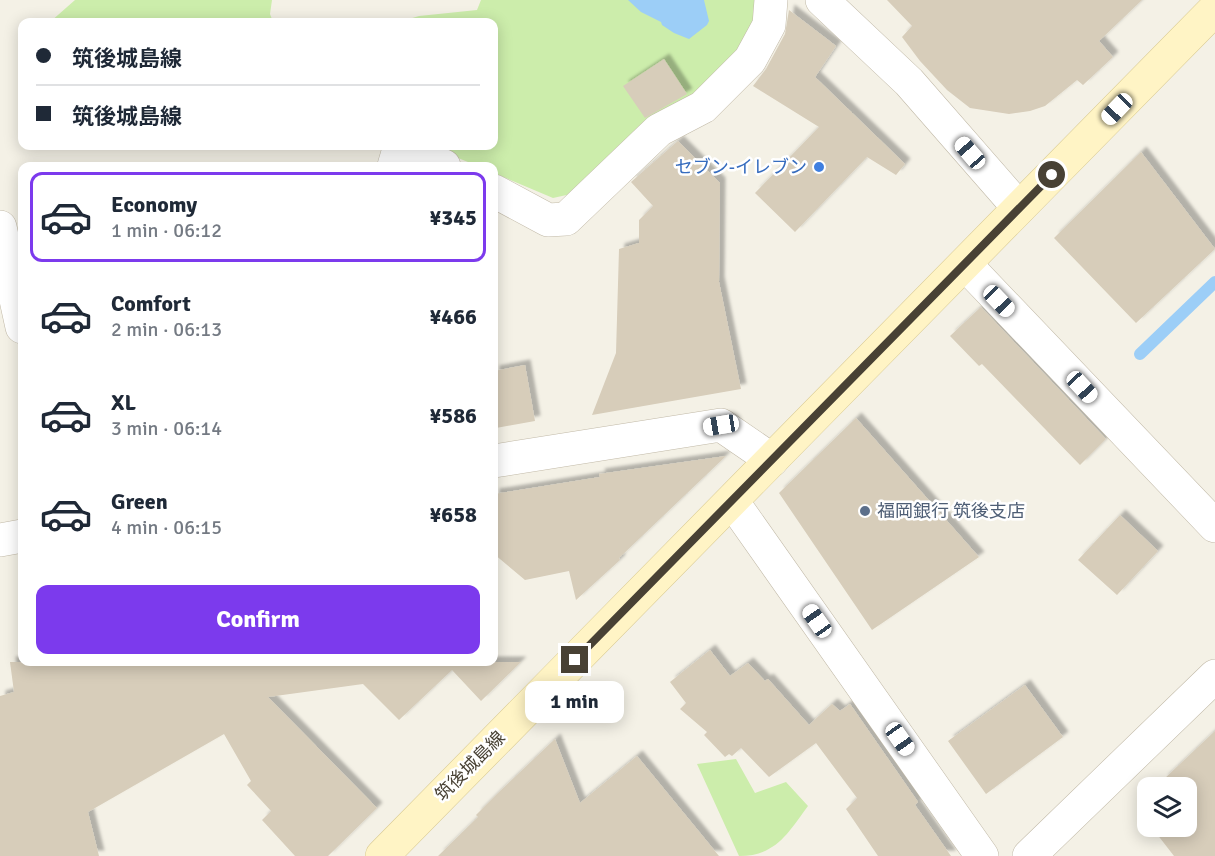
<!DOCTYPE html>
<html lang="en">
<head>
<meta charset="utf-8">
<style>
	:root { --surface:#fff; --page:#f6f6f7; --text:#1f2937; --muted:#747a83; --line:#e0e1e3; --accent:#7c3aed }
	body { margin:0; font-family:Signika,"Noto Sans JP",sans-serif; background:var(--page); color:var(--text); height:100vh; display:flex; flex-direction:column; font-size:22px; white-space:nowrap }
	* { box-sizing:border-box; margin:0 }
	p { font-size:20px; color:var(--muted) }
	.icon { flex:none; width:33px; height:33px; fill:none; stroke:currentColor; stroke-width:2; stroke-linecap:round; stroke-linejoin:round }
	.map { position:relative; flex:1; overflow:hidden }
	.panel { position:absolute; left:18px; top:162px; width:480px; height:504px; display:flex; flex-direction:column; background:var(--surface); border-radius:12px; box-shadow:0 3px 15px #0003 }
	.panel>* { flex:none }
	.guide { position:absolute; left:18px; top:18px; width:480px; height:132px; border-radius:12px; box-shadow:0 3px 15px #0003; display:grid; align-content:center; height:132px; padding:0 18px; background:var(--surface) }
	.controls { position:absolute; left:1137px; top:777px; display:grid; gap:12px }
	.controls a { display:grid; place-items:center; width:60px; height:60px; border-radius:12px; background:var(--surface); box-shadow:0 3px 15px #0003; font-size:30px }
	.end { position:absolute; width:27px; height:27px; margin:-14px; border:8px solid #484134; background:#fff; box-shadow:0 0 0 3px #fff }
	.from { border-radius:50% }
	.bubble { position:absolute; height:42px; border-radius:12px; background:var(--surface); box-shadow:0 3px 15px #0003; font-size:20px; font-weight:700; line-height:42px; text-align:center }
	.car { position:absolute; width:18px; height:36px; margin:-18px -9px; border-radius:8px; box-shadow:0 0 4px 2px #0007; background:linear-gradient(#fff 24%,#345 0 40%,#fff 0 76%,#345 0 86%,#fff 0) }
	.guide b { display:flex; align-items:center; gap:21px; height:57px; font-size:22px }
	.guide b+b { border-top:2px solid var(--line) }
	.guide i { width:15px; height:15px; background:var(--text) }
	ul { padding:10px 0 0; list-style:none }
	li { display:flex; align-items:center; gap:18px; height:90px; margin:0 12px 9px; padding:0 6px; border:3px solid transparent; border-radius:12px }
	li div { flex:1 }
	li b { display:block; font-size:22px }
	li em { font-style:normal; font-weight:700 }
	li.on { border-color:var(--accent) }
	li>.icon { width:54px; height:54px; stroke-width:1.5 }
	.cta { display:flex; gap:12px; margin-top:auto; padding:12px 18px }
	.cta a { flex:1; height:69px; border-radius:12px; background:var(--accent); color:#fff; font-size:24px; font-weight:700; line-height:69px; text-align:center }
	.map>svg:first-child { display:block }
	.green { fill:#ccedab }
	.water { fill:#9ccef7 }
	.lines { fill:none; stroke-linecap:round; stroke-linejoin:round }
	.stream { stroke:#9ccef7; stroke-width:12 }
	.building { fill:#d7cdba; filter:url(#shadow) }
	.minor-casing { stroke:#c1b9a7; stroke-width:34 }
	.tertiary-casing { stroke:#c1b9a7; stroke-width:34 }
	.secondary-casing { stroke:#d8c991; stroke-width:34 }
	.minor { stroke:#fff; stroke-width:33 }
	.tertiary { stroke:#fff; stroke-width:33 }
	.secondary { stroke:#fff4c5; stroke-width:33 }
	.route { stroke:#484134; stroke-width:8 }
	.shop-dot { fill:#3f7fe0; stroke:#fff; stroke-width:2 }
	.service-dot { fill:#5c6f8a; stroke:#fff; stroke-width:2 }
	.labels { text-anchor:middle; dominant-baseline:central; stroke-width:5; stroke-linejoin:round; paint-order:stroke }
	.shop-label { font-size:18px; fill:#366cbe; stroke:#fff; text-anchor:end }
	.service-label { font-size:18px; fill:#4e5e75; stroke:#fff; text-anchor:start }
	.street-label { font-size:18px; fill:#484134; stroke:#fff }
</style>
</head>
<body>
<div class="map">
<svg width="1215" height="856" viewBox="0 0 1215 856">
	<defs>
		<filter id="shadow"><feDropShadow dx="5.5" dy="-5.5" stdDeviation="1.5" flood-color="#0004"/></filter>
	</defs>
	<rect width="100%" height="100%" fill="#f4f1e6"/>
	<path class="green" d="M 75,0 L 272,0 L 270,14 L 273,22 L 50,22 Z
		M 481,0 L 758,0 L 747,53 L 580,192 L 553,198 L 494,173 L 494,166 L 478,166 L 428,146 L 494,146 L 494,22 L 399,22 L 419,16 L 477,10 Z
		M 736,759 L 755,793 L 786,782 L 808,806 C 788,833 776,856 739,856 L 697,764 Z"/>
	<path class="water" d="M 628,0 L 704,0 L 709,21 L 707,25 L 689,39 L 674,33 L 662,25 L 661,22 L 641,12 Z"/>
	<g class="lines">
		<path class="stream" d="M 1140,354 L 1215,282"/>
	</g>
	<path class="building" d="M 887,0 L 1142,0 L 1099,41 L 1113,57 L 1083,85 L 1077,80 L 1045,106 L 1030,111 L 1009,114 L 970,108 L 947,90 L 920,61 L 902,37 L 912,26 Z
		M 789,10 L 836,46 L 815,77 L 905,164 L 896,175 L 867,157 L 795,232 L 755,193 L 819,127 L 753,86 L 766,69 L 785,34 Z
		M 664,59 L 687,94 L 645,118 L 623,86 Z
		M 678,141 L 720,183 L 719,282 L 741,389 L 592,415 L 616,353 L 619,249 L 639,243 L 639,220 L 653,206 L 631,182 Z
		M 1141,152 L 1215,249 L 1136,323 L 1054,238 Z
		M 981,307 L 1106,439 L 1080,465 L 982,364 L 979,366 L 950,336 Z
		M 525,365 L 535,421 L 496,428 L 494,402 L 494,371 Z
		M 856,418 L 979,557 L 872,630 L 779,493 Z
		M 726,456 L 619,558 L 620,560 L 576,600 L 569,571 L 525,580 L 494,554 L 494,494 L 600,477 L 599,474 Z
		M 1120,515 L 1158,551 L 1117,595 L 1078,560 Z
		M 710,650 L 730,676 L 748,663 L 765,681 L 768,679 L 809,725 L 832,704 L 840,711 L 850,704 L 918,802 L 915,805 L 951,856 L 878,856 L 846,809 L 857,798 L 816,743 L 769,777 L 741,748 L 732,756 L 729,754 L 725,757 L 704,735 L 707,732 L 680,709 L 686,703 L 670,682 Z
		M 10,662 L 521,662 L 481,701 L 452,670 L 399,720 L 363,684 L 268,697 L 377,808 L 328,856 L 295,856 L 262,820 L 271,811 L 247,785 L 251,781 L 224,734 L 88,812 L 99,856 L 0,856 L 0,696 L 14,692 Z
		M 1025,685 L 1063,737 L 986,794 L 948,741 Z
		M 1215,731 L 1215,856 L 1174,856 L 1153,829 L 1156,826 L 1186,826 L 1186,788 L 1170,788 L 1163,780 Z
		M 555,739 L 580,803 L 637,756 L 719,856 L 438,856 L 478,817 L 476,815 L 498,793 Z"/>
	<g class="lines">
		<defs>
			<path id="minor" d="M 822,0 L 909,82 L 1019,208
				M 394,166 L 399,149 L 444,166
				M 494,191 L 548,220 L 566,219 L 659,130 L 703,107 L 750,60 L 769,25 L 771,0
				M 0,227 L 22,327
				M 965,264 L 1215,526
				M 732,501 L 982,856
				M 1029,856 L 1215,676"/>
			<path id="tertiary" d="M 494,461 L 721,425 L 772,460
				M 0,540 L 22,536"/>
			<path id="secondary" d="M 382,856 L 1215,9"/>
		</defs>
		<use href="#minor" class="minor-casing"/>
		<use href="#tertiary" class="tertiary-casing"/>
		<use href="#secondary" class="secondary-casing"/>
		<use href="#minor" class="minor"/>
		<use href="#tertiary" class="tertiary"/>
		<use href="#secondary" class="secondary"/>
	</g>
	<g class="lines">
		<path class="route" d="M 575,660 L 1052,175"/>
	</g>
	<circle class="shop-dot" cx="819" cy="167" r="6"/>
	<circle class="service-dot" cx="865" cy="511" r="6"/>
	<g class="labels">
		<g class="shop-label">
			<text x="807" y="167">セブン-イレブン</text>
		</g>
		<g class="service-label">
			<text x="877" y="511">福岡銀行 筑後支店</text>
		</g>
		<g class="street-label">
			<text transform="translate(470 766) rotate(-45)">筑後城島線</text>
		</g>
	</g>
</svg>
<div class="controls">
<a><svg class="icon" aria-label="layers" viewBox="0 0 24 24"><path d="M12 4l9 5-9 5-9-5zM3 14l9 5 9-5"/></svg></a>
</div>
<i class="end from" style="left:1052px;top:175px"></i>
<i class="end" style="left:575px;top:660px"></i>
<div class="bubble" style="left:525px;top:681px;width:99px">1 min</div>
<i class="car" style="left:1117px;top:109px;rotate:224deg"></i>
<i class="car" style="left:970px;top:153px;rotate:319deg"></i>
<i class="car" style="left:999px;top:301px;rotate:136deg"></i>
<i class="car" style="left:1082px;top:387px;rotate:137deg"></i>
<i class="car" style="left:721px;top:425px;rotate:261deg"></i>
<i class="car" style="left:817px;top:621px;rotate:325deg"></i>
<i class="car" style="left:900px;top:739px;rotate:145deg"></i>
<div class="guide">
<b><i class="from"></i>筑後城島線</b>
<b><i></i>筑後城島線</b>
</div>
<section class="panel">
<ul>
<li class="on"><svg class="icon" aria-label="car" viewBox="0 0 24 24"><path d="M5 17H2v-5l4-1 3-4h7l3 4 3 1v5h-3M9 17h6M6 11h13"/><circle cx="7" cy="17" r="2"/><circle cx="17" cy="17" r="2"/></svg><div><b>Economy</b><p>1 min · 06:12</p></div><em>¥345</em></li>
<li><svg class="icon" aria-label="car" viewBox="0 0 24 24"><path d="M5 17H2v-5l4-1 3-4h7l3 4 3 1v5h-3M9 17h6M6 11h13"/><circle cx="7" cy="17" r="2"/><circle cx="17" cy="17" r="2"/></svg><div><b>Comfort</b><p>2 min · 06:13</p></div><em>¥466</em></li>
<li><svg class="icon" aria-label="car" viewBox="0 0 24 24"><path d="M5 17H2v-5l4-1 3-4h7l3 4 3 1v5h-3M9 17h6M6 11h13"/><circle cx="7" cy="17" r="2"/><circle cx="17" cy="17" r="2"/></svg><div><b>XL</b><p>3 min · 06:14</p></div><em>¥586</em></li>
<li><svg class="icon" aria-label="car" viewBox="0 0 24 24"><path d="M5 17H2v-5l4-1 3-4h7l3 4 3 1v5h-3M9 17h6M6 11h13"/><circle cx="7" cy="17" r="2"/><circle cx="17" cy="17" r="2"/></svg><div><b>Green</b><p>4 min · 06:15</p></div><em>¥658</em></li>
</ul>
<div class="cta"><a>Confirm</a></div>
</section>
</div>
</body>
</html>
